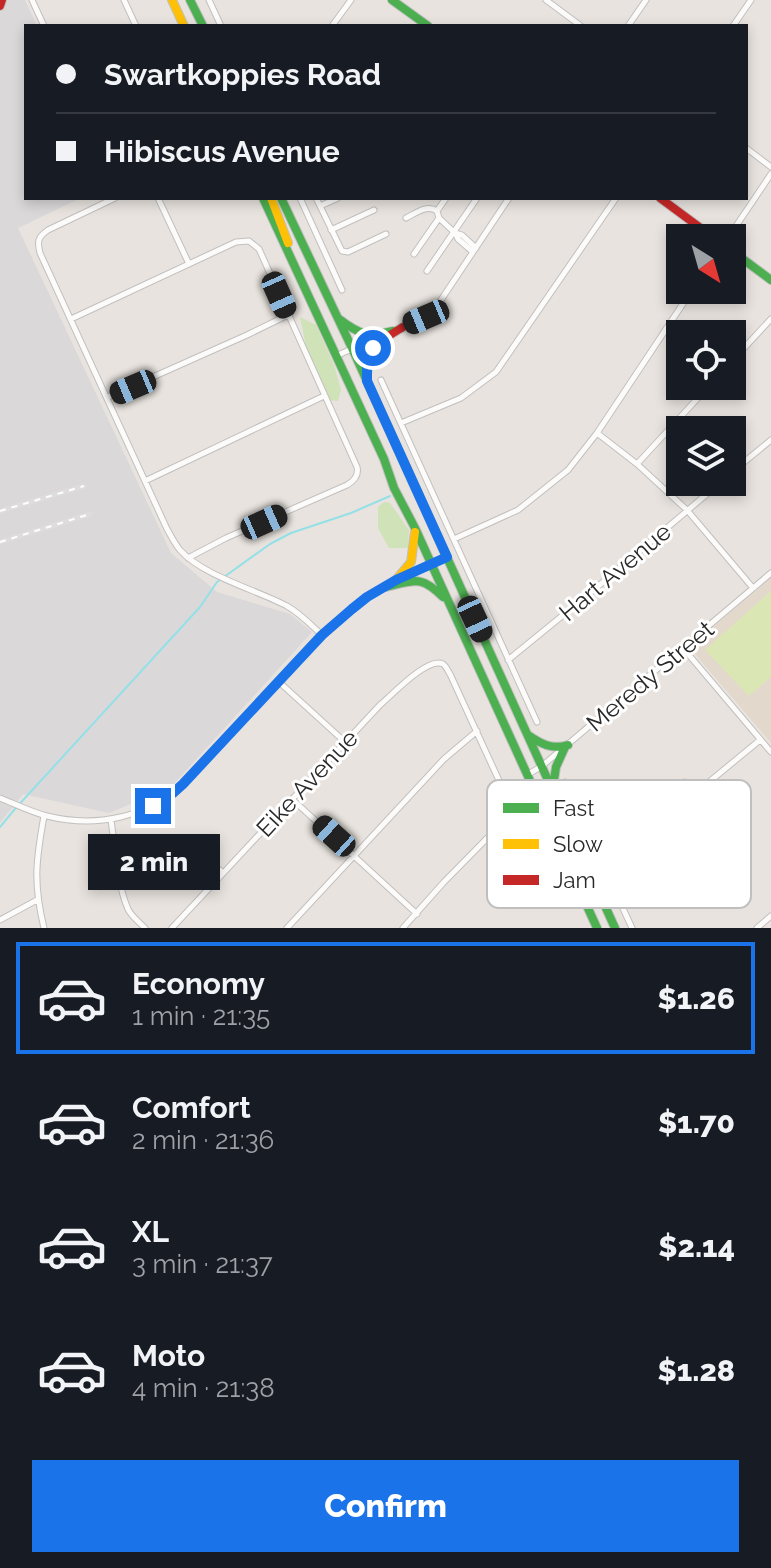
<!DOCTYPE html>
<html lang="en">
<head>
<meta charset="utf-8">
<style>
	:root { --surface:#171b24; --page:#20242c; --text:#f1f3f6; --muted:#9ea1a6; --line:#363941; --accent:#1a73e8 }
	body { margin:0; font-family:Raleway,sans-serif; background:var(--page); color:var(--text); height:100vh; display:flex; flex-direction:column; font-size:30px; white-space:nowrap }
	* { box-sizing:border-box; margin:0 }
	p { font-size:26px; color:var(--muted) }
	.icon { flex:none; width:44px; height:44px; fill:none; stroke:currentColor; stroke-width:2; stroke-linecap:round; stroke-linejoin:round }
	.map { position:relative; height:928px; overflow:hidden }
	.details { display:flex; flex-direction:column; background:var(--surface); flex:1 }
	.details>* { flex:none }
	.hud { position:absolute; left:24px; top:24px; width:724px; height:176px; border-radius:0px; box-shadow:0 4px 12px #0003; display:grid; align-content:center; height:176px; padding:0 32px; background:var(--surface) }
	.needle { width:52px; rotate:143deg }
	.fabs { position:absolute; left:666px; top:224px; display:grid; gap:16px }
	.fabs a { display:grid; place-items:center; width:80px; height:80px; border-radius:0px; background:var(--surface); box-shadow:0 4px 12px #0003; font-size:40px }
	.end { position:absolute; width:36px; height:36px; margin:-18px; border:10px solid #1a73e8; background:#fff; box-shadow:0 0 0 4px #fff }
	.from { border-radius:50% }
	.bubble { position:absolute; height:56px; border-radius:0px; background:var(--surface); box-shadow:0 4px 12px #0003; font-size:26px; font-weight:800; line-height:56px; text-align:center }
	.car { position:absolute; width:24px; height:48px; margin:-24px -12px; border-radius:10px; box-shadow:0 0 6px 2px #0007; background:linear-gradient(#222 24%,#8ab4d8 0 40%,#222 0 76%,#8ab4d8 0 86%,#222 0) }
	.hud b { display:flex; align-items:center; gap:28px; height:76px; font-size:30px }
	.hud b+b { border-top:2px solid var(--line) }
	.hud i { width:20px; height:20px; background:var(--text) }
	ul { padding:14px 0 0; list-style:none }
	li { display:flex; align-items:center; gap:24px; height:112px; margin:0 16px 12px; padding:0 16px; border:4px solid transparent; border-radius:0px }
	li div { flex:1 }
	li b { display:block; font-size:30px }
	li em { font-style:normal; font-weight:800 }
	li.selected { border-color:var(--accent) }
	li>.icon { width:72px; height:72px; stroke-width:1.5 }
	.cta { display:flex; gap:16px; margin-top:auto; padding:16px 32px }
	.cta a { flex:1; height:92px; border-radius:0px; background:var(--accent); color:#fff; font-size:32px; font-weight:800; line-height:92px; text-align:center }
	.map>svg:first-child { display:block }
	.industrial { fill:#dbd8da }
	.education { fill:#e3d8cc }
	.green { fill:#d0e2b8 }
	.pitch { fill:#dbe6b5 }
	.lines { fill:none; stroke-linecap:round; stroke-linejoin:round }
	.stream { stroke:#94e0e7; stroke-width:2 }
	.street-casing { stroke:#c1c0c0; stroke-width:7 }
	.fast-casing { stroke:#c1c0c0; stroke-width:10 }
	.slow-casing { stroke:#c1c0c0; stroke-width:10 }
	.jam-casing { stroke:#c1c0c0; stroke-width:10 }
	.street { stroke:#fcfbfa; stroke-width:5 }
	.fast { stroke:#4caf50; stroke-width:8 }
	.slow { stroke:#ffc107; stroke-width:8 }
	.jam { stroke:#c62828; stroke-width:8 }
	.rail-casing { stroke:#ddddde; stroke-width:5 }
	.rail { stroke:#fff; stroke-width:2; stroke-dasharray:6; stroke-linecap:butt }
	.route { stroke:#1a73e8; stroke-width:10 }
	.labels { text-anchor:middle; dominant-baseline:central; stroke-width:6; stroke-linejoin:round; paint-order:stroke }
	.street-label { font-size:24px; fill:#292929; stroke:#fff }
	.key { fill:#fff; stroke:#bfbfbf; stroke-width:2 }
	.key-label { font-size:22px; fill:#292929 }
</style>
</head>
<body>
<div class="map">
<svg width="771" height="928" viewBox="0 0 771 928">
	<rect width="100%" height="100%" fill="#e8e3de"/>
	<path class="industrial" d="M 0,0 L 25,0 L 37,26 L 26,26 L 26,198 L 81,198 L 18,228 L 171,553 L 217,592 L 290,614 L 312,632 L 171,787 L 109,813 L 23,794 L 0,823 Z"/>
	<path class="education" d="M 771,577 L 771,743 L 689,647 Z"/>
	<path class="green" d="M 300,317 L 316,325 L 334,365 L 341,390 L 338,401 L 327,400 L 307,351 Z
		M 384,502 L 390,503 L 409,530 L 408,548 L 389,548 L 378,528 L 378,507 Z"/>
	<path class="pitch" d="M 771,591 L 771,677 L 749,696 L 705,650 Z"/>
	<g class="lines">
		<path class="stream" d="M 0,827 L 14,810 L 200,607 L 217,582 L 270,544 L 291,533 L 351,513 L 390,496"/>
		<defs>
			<path id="street" d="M 32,0 L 44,26
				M 124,0 L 136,26
				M 209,0 L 221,26
				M 546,0 L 581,26
				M 332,26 L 351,0
				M 628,26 L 646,0
				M 733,26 L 751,0
				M 746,148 L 771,167
				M 115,198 L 48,230 C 38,237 37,241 40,253 L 167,529 C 171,536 175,544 180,550 C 203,576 257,590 287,606 C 301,614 311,625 322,635
				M 158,198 L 189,264
				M 300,198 L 342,290
				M 316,198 L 320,206
				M 338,198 L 320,206 L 342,251 L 348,252 L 386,234
				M 446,198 L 437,211 L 439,218 L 455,233 L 458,239 L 473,252
				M 406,218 C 416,213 427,204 437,211
				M 331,230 L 374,210
				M 455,233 L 462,235 L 476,248
				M 728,238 L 771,174
				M 414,254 L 439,218
				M 427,271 L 477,198
				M 71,319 L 236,242 L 249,241 L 259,249 L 357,467 C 359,475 354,481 347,485 L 226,538 L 188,558
				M 402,328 L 426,317 L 433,312 L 509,198
				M 336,356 L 378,337
				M 732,361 L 771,319
				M 381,380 L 537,722
				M 108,397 L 247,335 L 288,315
				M 401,423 L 461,398 L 496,372 L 616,198
				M 597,433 L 637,464 L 687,510 L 753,588
				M 637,464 L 709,386
				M 732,472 L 771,440
				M 145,481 L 324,396
				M 454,539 L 518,510 L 568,470 L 597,433 L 692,290
				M 397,580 L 447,557
				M 683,648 L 771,752
				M 508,660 L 589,594 L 721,482
				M 278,681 L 345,742
				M 527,775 L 542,766 L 771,573
				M 565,782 L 632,928
				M 684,782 L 690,783 L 694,787 C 702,795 714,807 717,818 C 722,836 703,855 687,842 C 683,833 665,802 668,793 C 670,787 678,784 684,782 Z
				M 698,791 L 760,740
				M 0,798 C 15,804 31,812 47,816 C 96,828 146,818 183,784 L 322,635 L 367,597 L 385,587
				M 292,799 L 417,914
				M 111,820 C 115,847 117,884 128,909 C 131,916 139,922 145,928
				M 176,883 L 203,855 L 223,873
				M 0,920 L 37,900
				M 44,928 C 33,883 36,860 44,816
				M 172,928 L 380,705 C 391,696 428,656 443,664 C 446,666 448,671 450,674 L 508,800 L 510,811 L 505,820 L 444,882 L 403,928
				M 287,928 L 444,759 L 477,731
				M 757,928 L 771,916"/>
			<path id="fast" d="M 190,0 L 203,26
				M 392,0 L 428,26
				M 263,198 L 384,459 L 394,488 L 415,528 L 597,928
				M 281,198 L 352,348 L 615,928
				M 732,251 L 771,280
				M 339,319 C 360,335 367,337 393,331
				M 385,587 C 414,581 420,574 443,597
				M 528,735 C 541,744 552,750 568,745
				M 553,787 L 556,767 L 565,747"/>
			<path id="slow" d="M 172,0 L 184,26
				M 271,198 L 288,243
				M 396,580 L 411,562 L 415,532
				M 509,816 L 534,823 L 558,845"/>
			<path id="jam" d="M 0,6 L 2,0
				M 660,198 L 714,238
				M 367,375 C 368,346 380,341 403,327"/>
		</defs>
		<use href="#street" class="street-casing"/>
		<use href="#fast" class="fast-casing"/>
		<use href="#slow" class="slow-casing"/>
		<use href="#jam" class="jam-casing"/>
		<use href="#street" class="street"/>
		<use href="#fast" class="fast"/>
		<use href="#slow" class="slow"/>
		<use href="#jam" class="jam"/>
		<defs>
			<path id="rail" d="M 0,511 L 84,486
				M 0,542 L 90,514"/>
		</defs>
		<use href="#rail" class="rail-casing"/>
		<use href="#rail" class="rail"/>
	</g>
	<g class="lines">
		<path class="route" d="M 153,806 L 173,793 L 183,784 L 322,635 L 352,609 L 367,597 L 396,580 L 447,557 L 367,381 L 367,359 L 373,348"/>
	</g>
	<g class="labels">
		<g class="street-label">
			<text transform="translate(615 572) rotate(-40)">Hart Avenue</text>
			<text transform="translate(650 676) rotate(-40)">Meredy Street</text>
			<text transform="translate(307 783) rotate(-47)">Eike Avenue</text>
		</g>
	</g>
	<rect x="487" y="780" width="264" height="128" rx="12" class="key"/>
	<rect x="503" y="803" width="36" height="10" fill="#4caf50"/>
	<rect x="503" y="839" width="36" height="10" fill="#ffc107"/>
	<rect x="503" y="875" width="36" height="10" fill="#c62828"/>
	<g class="key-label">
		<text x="553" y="816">Fast</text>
		<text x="553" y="852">Slow</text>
		<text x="553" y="888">Jam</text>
	</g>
</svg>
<div class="fabs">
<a><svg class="needle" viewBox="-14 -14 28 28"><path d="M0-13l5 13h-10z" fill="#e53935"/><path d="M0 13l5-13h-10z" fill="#9ea1a6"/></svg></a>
<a><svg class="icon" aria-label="locate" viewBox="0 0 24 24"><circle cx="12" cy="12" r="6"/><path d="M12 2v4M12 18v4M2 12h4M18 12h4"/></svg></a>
<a><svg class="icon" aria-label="layers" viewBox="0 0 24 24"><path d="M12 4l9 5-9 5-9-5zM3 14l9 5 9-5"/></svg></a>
</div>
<i class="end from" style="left:373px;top:348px"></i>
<i class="end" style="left:153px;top:806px"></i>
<div class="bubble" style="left:88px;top:834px;width:132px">2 min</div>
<i class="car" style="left:279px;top:295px;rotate:156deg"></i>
<i class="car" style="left:426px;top:317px;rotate:247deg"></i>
<i class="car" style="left:133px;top:387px;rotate:247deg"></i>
<i class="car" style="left:264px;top:522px;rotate:66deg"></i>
<i class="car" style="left:475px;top:619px;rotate:155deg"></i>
<i class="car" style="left:334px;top:836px;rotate:312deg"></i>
<div class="hud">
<b><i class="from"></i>Swartkoppies Road</b>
<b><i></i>Hibiscus Avenue</b>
</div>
</div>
<section class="details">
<ul>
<li class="selected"><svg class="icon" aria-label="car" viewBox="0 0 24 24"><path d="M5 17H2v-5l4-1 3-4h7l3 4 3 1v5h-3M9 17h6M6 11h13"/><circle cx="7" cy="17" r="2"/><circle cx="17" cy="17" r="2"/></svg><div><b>Economy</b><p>1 min · 21:35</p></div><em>$1.26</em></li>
<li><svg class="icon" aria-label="car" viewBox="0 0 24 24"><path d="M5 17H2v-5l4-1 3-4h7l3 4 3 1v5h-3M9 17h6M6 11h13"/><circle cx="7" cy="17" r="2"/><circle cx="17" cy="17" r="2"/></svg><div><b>Comfort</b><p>2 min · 21:36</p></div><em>$1.70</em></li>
<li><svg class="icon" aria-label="car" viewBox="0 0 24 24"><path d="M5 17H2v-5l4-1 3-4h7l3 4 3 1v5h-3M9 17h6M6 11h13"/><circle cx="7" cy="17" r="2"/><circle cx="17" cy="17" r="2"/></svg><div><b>XL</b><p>3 min · 21:37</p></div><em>$2.14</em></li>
<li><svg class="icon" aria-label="car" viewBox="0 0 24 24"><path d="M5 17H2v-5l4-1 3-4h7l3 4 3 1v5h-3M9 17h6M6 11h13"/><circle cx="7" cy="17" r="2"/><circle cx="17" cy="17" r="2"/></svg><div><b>Moto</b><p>4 min · 21:38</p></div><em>$1.28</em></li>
</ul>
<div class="cta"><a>Confirm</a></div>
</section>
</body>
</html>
